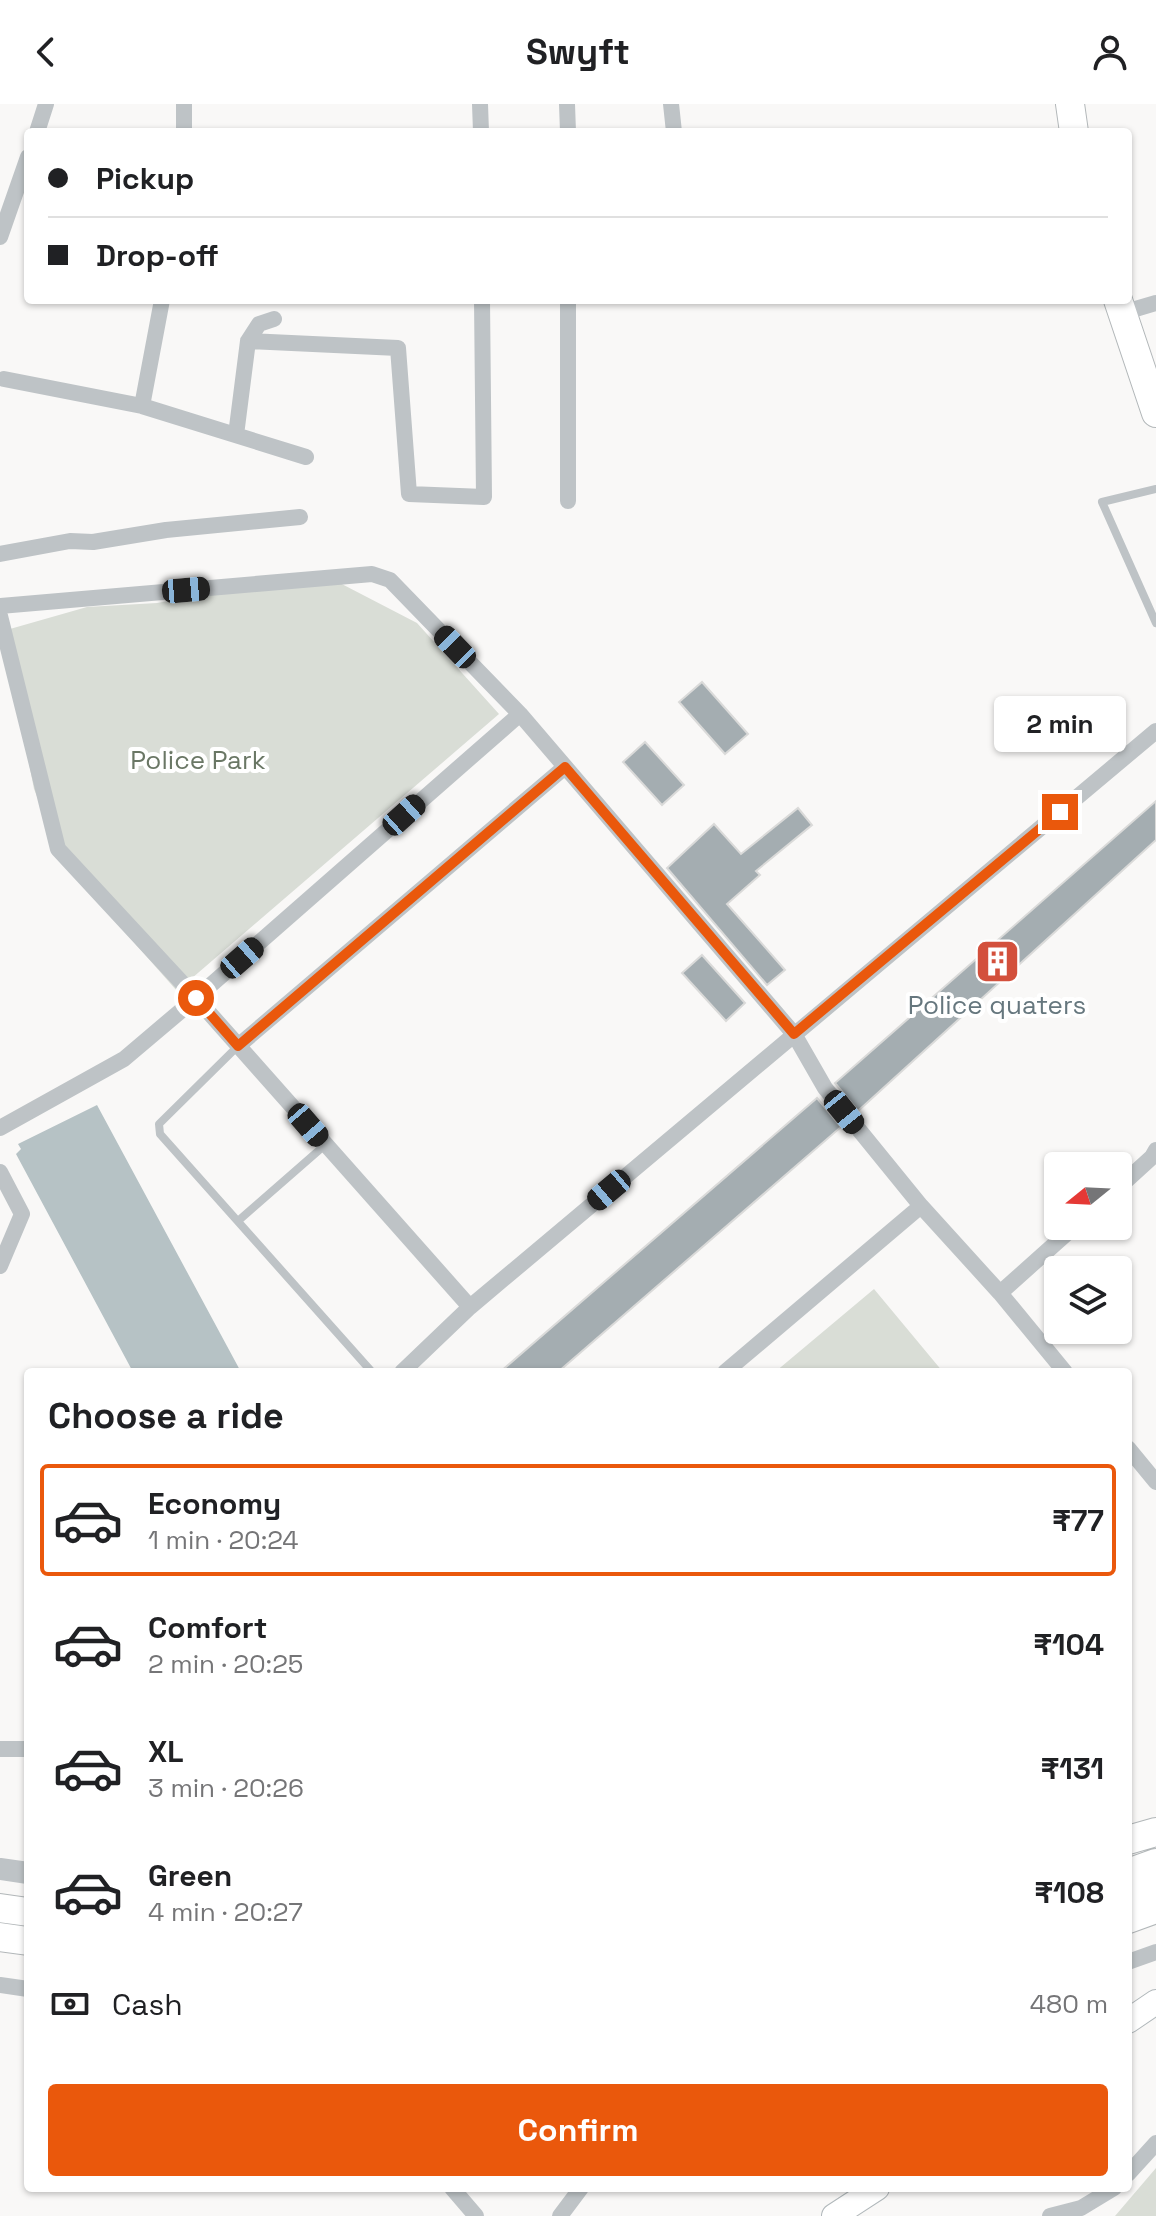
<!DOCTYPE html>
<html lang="en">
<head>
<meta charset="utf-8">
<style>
	:root { --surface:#fff; --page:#f6f6f6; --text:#202124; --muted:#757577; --line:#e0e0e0; --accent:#ea580c }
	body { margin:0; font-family:"Space Grotesk",sans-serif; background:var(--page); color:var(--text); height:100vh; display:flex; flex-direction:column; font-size:30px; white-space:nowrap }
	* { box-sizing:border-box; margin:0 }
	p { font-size:26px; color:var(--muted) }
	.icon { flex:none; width:44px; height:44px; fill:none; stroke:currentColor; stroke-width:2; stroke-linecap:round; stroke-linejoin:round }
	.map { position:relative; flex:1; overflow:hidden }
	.sheet { position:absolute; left:24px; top:1264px; width:1108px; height:824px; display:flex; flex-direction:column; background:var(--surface); border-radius:8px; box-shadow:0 2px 6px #0004 }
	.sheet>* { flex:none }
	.banner { position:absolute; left:24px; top:24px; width:1108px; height:176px; border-radius:8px; box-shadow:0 2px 6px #0004; display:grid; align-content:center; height:176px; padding:0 24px; background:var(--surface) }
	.needle { width:52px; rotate:252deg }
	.tools { position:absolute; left:1044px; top:1048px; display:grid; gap:16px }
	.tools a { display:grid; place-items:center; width:88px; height:88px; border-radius:8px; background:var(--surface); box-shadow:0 2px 6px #0004; font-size:40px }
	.end { position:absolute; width:36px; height:36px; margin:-18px; border:10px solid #ea580c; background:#fff; box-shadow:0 0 0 4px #fff }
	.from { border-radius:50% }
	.bubble { position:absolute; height:56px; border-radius:8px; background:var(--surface); box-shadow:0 2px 6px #0004; font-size:26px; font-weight:700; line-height:56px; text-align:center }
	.car { position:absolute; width:24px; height:48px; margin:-24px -12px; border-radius:10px; box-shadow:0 0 6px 2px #0007; background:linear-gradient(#222 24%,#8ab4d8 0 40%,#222 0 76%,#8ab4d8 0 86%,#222 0) }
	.banner b { display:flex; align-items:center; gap:28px; height:76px; font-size:30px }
	.banner b+b { border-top:2px solid var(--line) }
	.banner i { width:20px; height:20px; background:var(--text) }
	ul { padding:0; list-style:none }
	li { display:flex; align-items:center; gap:24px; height:112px; margin:0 16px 12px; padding:0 8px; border:4px solid transparent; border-radius:8px }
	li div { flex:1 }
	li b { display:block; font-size:30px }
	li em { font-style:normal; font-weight:700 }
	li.current { border-color:var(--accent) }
	li>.icon { width:72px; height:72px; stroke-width:1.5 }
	h2 { padding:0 24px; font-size:36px; line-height:96px }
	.pay { display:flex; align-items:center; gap:20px; height:88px; padding:0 24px; font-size:30px }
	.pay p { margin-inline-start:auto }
	.action { display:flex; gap:16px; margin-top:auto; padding:16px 24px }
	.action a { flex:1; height:92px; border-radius:8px; background:var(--accent); color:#fff; font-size:32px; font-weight:700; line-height:92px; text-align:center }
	header { display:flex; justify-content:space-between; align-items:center; height:104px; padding:0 24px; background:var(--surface); font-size:36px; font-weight:700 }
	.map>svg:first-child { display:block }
	.green { fill:#d9ddd6 }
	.water { fill:#b6c2c5 }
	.building { fill:#a4adb1; stroke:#dadad9; stroke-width:2 }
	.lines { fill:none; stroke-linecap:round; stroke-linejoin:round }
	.secondary-casing { stroke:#b1b8bb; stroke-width:26 }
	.trunk-casing { stroke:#b2b7b9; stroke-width:30 }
	.service { stroke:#bec3c6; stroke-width:8 }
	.minor { stroke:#bec3c6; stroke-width:16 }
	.tertiary { stroke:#bec3c6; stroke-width:22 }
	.secondary { stroke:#fff; stroke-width:24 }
	.trunk { stroke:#fff; stroke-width:28 }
	.route { stroke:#ea580c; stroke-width:10 }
	.labels { text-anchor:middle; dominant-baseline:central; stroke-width:8; stroke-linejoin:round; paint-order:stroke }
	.park-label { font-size:26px; fill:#6a7765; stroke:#fff }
	.poi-label { font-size:26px; fill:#66777e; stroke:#fff }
</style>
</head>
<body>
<header><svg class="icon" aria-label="back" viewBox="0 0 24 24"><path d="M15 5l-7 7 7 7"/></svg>Swyft<svg class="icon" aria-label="person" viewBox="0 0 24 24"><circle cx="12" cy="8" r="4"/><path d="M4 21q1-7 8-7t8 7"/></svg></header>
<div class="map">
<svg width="1156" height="2112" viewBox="0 0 1156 2112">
	<rect width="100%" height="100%" fill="#f9f8f7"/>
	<path class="green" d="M 336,477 L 417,519 L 499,610 L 177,887 L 101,801 L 60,748 L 34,685 L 14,582 L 10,525 L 87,503 L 157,499 L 204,491 Z
		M 874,1185 L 943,1268 L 775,1268 Z
		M 1156,2064 L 1156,2112 L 1115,2112 Z"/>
	<path class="water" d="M 97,1001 L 241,1268 L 133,1268 L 16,1050 L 21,1045 L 18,1040 Z"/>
	<path class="building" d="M 702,578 L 748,630 L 725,650 L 679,598 Z
		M 645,638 L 684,681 L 662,701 L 623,658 Z
		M 1156,697 L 1156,736 L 858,1007 L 835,979 Z
		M 798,704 L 812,721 L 756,767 L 760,771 L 727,800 L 785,866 L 767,881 L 667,764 L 714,720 L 741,750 Z
		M 702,851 L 745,899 L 726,917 L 682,869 Z
		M 817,994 L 841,1023 L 558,1268 L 500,1268 Z"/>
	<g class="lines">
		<defs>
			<path id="secondary" d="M 1128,1917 L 1156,1898
				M 834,2112 L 877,2084"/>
			<path id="trunk" d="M 1070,0 L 1074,28
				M 1118,196 L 1156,309
				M 1128,1736 L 1156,1728
				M 1128,1769 L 1156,1759
				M 1128,1793 L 1156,1783
				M 0,1804 L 28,1808
				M 1128,1815 L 1156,1805
				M 0,1833 L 28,1837"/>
		</defs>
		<use href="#secondary" class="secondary-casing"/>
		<use href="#trunk" class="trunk-casing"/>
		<path class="service" d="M 1156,385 L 1102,398 L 1156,519
			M 238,942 L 159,1020 L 160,1030 L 372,1268
			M 238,1117 L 325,1041"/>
		<path class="minor" d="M 480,0 L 481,28
			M 567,0 L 568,28
			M 671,0 L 674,28
			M 37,28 L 46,0
			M 184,28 L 184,0
			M 0,133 L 28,53
			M 568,196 L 568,397
			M 1122,209 L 1156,199
			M 248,237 L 398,244 L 409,390 L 484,393 L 482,196
			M 4,275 L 142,302 L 162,196
			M 142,302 L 306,353
			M 236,331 L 248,237 L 259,220 L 274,215
			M 0,450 L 70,437 L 93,438 L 166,426 L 300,413
			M 0,502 L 372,470 L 390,476 L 520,610 L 794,930 L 825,984 L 921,1102 L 1000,1189 L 1065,1268
			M 0,512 L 58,745 L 196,894 L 470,1203
			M 238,942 L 565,663
			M 0,1024 L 124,955 L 196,894 L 520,610
			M 0,1068 L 22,1110 L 0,1162
			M 1118,1084 L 1152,1053 L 1156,1046
			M 1000,1189 L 1075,1122
			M 402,1268 L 470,1203 L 1156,627
			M 725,1268 L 921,1102
			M 1128,1344 L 1156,1378
			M 0,1645 L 28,1645
			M 1128,1858 L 1156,1848
			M 0,1881 L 28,1885
			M 1128,2070 L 1156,2039
			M 452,2084 L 476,2112
			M 560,2112 L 581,2084
			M 1050,2112 L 1081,2104 L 1114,2084"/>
		<path class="tertiary" d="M 0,1765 L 28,1769"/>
		<use href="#secondary" class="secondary"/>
		<use href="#trunk" class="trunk"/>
	</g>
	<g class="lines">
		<path class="route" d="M 196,894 L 238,942 L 565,663 L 794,930 L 1060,708"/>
	</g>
	<defs>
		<symbol id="building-square" viewBox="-11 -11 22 22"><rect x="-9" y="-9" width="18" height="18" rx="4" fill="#d3503c" stroke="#fff"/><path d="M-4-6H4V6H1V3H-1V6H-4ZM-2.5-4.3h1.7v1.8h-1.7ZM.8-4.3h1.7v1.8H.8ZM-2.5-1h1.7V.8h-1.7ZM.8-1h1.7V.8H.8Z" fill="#fff"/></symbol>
	</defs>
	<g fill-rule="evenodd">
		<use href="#building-square" x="972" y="832" width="51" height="51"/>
	</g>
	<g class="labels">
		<g class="park-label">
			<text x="198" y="656">Police Park</text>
		</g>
		<g class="poi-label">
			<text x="997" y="901">Police quaters</text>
		</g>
	</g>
</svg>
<div class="tools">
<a><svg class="needle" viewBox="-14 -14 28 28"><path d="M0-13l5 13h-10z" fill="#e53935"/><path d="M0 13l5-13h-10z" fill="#757577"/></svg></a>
<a><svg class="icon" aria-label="layers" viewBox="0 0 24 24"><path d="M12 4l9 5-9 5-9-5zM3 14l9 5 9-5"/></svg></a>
</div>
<i class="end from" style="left:196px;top:894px"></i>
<i class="end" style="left:1060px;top:708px"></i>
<div class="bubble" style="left:994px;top:592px;width:132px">2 min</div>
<i class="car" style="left:186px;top:486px;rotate:85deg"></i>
<i class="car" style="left:455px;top:543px;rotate:316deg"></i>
<i class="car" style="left:404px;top:711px;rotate:48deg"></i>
<i class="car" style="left:242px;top:854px;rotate:49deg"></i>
<i class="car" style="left:844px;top:1008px;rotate:141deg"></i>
<i class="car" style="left:308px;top:1021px;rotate:139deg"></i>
<i class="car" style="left:609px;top:1086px;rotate:230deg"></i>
<div class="banner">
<b><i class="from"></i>Pickup</b>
<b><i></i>Drop-off</b>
</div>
<section class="sheet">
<h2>Choose a ride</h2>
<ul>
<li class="current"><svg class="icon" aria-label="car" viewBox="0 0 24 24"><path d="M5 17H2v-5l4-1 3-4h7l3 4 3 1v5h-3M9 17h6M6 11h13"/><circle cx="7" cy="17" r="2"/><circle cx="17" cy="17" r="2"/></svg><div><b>Economy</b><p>1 min · 20:24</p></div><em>₹77</em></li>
<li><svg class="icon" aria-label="car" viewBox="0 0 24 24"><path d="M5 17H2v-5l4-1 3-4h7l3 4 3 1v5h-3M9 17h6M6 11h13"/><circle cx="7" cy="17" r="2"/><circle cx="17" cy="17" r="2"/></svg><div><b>Comfort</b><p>2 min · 20:25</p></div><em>₹104</em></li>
<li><svg class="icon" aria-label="car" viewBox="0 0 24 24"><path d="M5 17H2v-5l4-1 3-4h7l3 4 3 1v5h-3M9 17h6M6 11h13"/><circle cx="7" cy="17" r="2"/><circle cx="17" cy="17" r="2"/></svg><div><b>XL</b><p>3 min · 20:26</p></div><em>₹131</em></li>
<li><svg class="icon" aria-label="car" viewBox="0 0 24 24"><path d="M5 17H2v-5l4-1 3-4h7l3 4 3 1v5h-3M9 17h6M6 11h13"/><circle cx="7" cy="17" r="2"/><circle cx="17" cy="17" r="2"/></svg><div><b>Green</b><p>4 min · 20:27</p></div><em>₹108</em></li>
</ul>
<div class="pay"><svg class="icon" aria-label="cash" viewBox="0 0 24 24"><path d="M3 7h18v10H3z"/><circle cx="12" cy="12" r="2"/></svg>Cash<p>480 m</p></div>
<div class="action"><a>Confirm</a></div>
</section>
</div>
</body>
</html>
